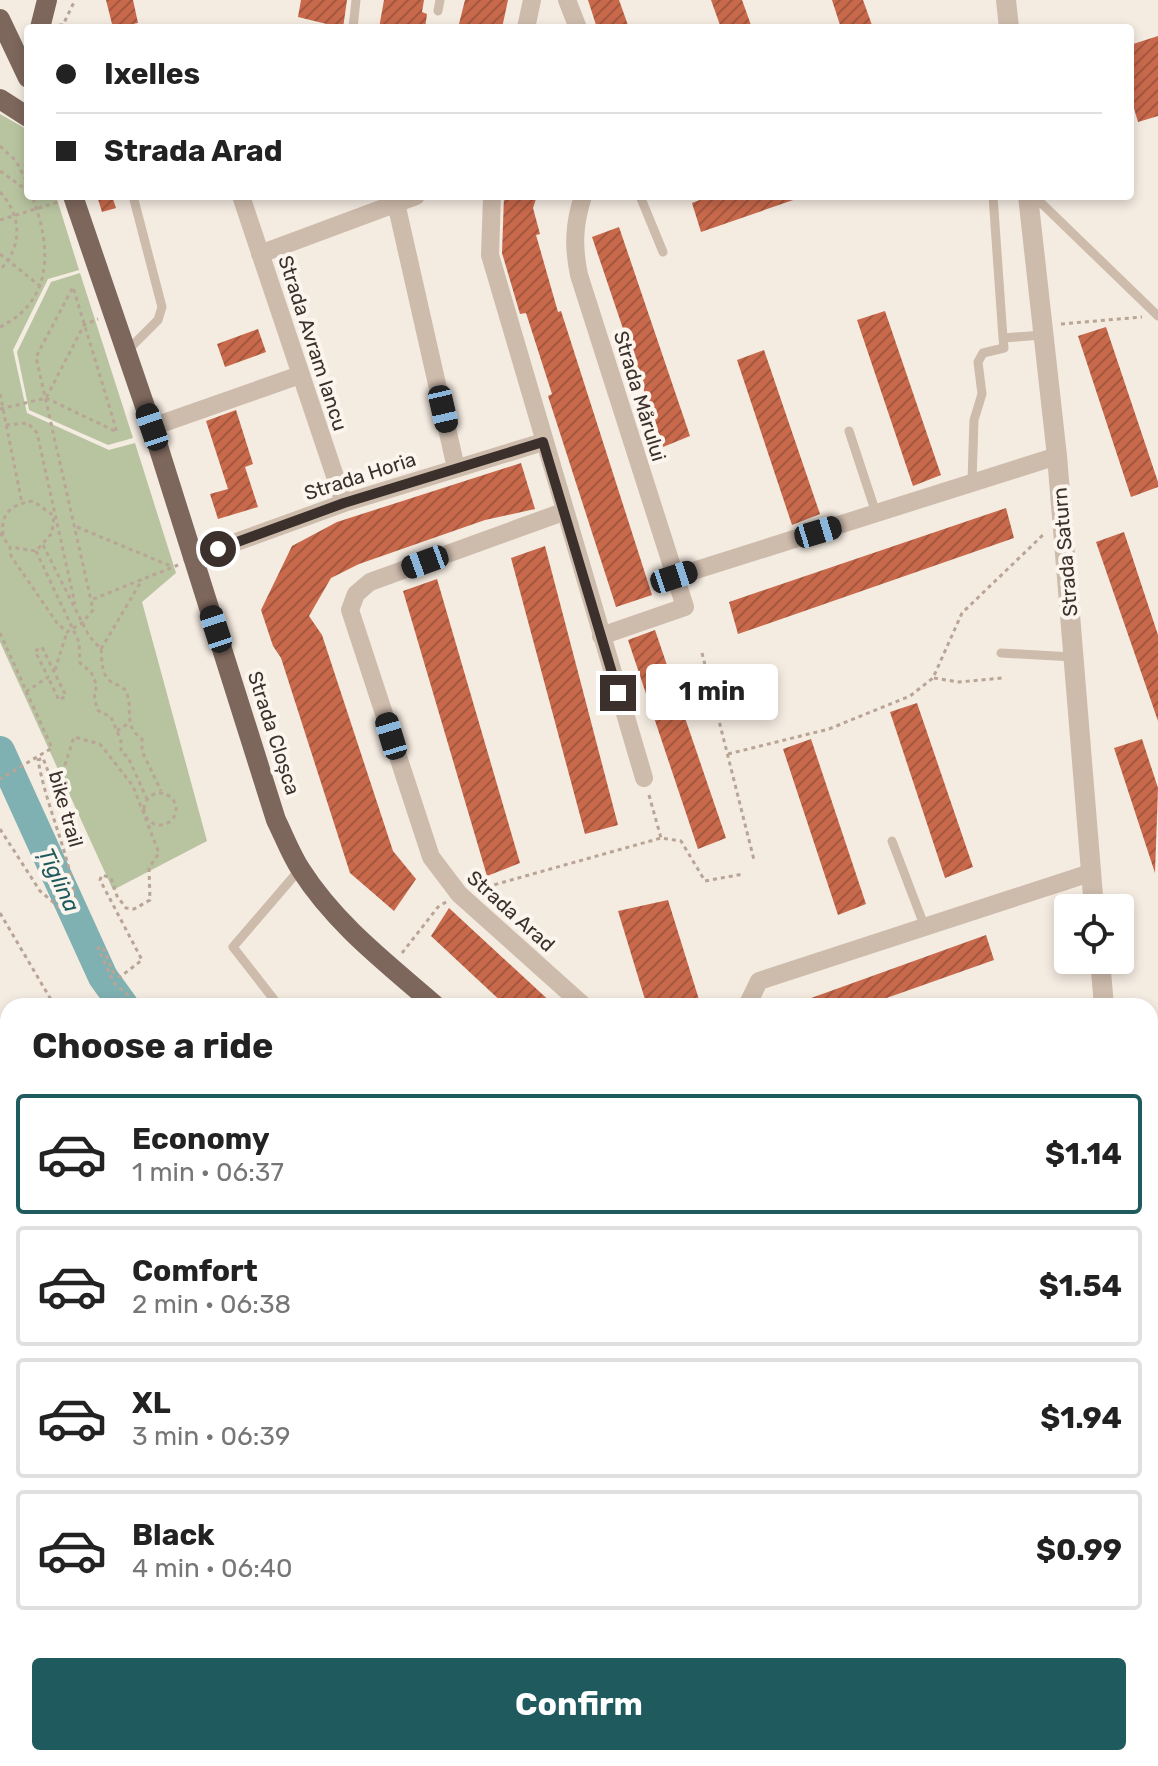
<!DOCTYPE html>
<html lang="en">
<head>
<meta charset="utf-8">
<style>
	:root { --surface:#fff; --page:#f2f2f2; --text:#222; --muted:#767676; --line:#e0e0e0; --accent:#1f5a5e }
	body { margin:0; font-family:Rubik,sans-serif; background:var(--page); color:var(--text); height:100vh; display:flex; flex-direction:column; font-size:30px; white-space:nowrap }
	* { box-sizing:border-box; margin:0 }
	p { font-size:26px; color:var(--muted) }
	.icon { flex:none; width:44px; height:44px; fill:none; stroke:currentColor; stroke-width:2; stroke-linecap:round; stroke-linejoin:round }
	.map { position:relative; flex:1; overflow:hidden }
	.drawer { position:absolute; left:0px; top:998px; width:1158px; height:768px; display:flex; flex-direction:column; background:var(--surface); border-radius:24px 24px 0 0; box-shadow:0 4px 12px #0003 }
	.drawer>* { flex:none }
	.hud { position:absolute; left:24px; top:24px; width:1110px; height:176px; border-radius:8px; box-shadow:0 4px 12px #0003; display:grid; align-content:center; height:176px; padding:0 32px; background:var(--surface) }
	.fabs { position:absolute; left:1054px; top:894px; display:grid; gap:16px }
	.fabs a { display:grid; place-items:center; width:80px; height:80px; border-radius:8px; background:var(--surface); box-shadow:0 4px 12px #0003; font-size:40px }
	.end { position:absolute; width:36px; height:36px; margin:-18px; border:10px solid #3b302b; background:#fff; box-shadow:0 0 0 4px #fff }
	.from { border-radius:50% }
	.bubble { position:absolute; height:56px; border-radius:8px; background:var(--surface); box-shadow:0 4px 12px #0003; font-size:26px; font-weight:700; line-height:56px; text-align:center }
	.car { position:absolute; width:24px; height:48px; margin:-24px -12px; border-radius:10px; box-shadow:0 0 6px 2px #0007; background:linear-gradient(#222 24%,#8ab4d8 0 40%,#222 0 76%,#8ab4d8 0 86%,#222 0) }
	.hud b { display:flex; align-items:center; gap:28px; height:76px; font-size:30px }
	.hud b+b { border-top:2px solid var(--line) }
	.hud i { width:20px; height:20px; background:var(--text) }
	ul { padding:0; list-style:none }
	li { display:flex; align-items:center; gap:24px; height:120px; margin:0 16px 12px; padding:0 16px; border:4px solid var(--line); border-radius:8px }
	li div { flex:1 }
	li b { display:block; font-size:30px }
	li em { font-style:normal; font-weight:700 }
	li.on { border-color:var(--accent) }
	li>.icon { width:72px; height:72px; stroke-width:1.5 }
	h2 { padding:0 32px; font-size:36px; line-height:96px }
	.action { display:flex; gap:16px; margin-top:auto; padding:16px 32px }
	.action a { flex:1; height:92px; border-radius:8px; background:var(--accent); color:#fff; font-size:32px; font-weight:700; line-height:92px; text-align:center }
	.map>svg:first-child { display:block }
	.park { fill:#b8c4a0 }
	.lines { fill:none; stroke-linecap:round; stroke-linejoin:round }
	.river { stroke:#7fb0b2; stroke-width:30 }
	.building { fill:url(#building-hatch) }
	.path { stroke:#b9a596; stroke-width:3; stroke-dasharray:4 4; stroke-linecap:butt }
	.service { stroke:#cdbbac; stroke-width:9 }
	.minor { stroke:#cdbbac; stroke-width:18 }
	.tertiary { stroke:#cdbbac; stroke-width:20 }
	.primary { stroke:#7d675c; stroke-width:20 }
	.route { stroke:#3b302b; stroke-width:10 }
	.labels { text-anchor:middle; dominant-baseline:central; stroke-width:8; stroke-linejoin:round; paint-order:stroke }
	.street-label { font-size:20px; fill:#3b302b; stroke:#fbf5ee }
	.water-label { font-size:22px; font-style:italic; fill:#1f5a5e; stroke:#fbf5ee }
</style>
</head>
<body>
<div class="map">
<svg width="1158" height="1766" viewBox="0 0 1158 1766">
	<defs>
		<pattern id="building-hatch" width="6" height="6" patternUnits="userSpaceOnUse" patternTransform="scale(2)"><rect width="6" height="6" fill="#c8694b"/><path d="M-1 1l2-2M0 6l6-6M5 7l2-2" fill="none" stroke="#a4573f"/></pattern>
	</defs>
	<rect width="100%" height="100%" fill="#f4ebe1"/>
	<path class="park" d="M 0,114 L 28,130 L 28,196 L 56,196 L 79,270 L 48,279 L 13,350 L 27,413 L 109,450 L 135,443 L 176,573 L 142,602 L 207,841 L 113,890 L 0,642 Z
		M 80,273 L 133,438 L 108,445 L 29,410 L 17,352 L 51,282 Z
		M 0,1074 L 8,1087 L 8,1486 L 0,1501 Z
		M 8,1545 L 8,1758 L 422,1758 L 425,1766 L 0,1766 L 0,1556 Z
		M 785,1758 L 982,1758 L 969,1766 L 794,1766 Z"/>
	<g class="lines">
		<path class="river" d="M 0,751 L 103,977 L 124,1006
			M 704,1758 L 709,1766"/>
	</g>
	<path class="building" d="M 106,0 L 133,0 L 138,23 L 113,28 Z
		M 301,0 L 347,0 L 343,28 L 298,17 Z
		M 384,0 L 424,0 L 422,12 L 427,14 L 425,28 L 379,28 Z
		M 465,0 L 508,0 L 502,28 L 458,28 Z
		M 588,0 L 619,0 L 629,28 L 597,28 Z
		M 711,0 L 742,0 L 752,28 L 721,28 Z
		M 832,0 L 863,0 L 873,28 L 841,28 Z
		M 1158,36 L 1158,116 L 1138,122 L 1130,95 L 1130,45 Z
		M 97,196 L 112,196 L 116,208 L 102,212 Z
		M 504,196 L 537,196 L 533,208 L 540,234 L 536,235 L 558,312 L 561,311 L 652,595 L 616,607 L 548,396 L 552,394 L 526,313 L 520,314 L 502,253 Z
		M 710,196 L 799,196 L 799,198 L 701,232 L 692,203 Z
		M 619,227 L 690,436 L 663,447 L 592,237 Z
		M 885,311 L 941,475 L 913,486 L 857,320 Z
		M 1106,327 L 1158,482 L 1158,487 L 1131,497 L 1078,336 Z
		M 258,329 L 266,352 L 225,367 L 217,344 Z
		M 764,350 L 820,514 L 792,525 L 737,360 Z
		M 236,410 L 253,464 L 245,467 L 258,507 L 218,519 L 210,494 L 228,489 L 206,421 Z
		M 521,463 L 535,509 L 485,520 L 359,564 L 331,578 L 309,616 L 322,635 L 393,851 L 416,879 L 394,911 L 350,873 L 281,658 L 273,646 L 261,610 L 292,546 L 337,522 Z
		M 1006,508 L 1014,538 L 738,634 L 729,602 Z
		M 1124,532 L 1158,635 L 1158,721 L 1096,542 Z
		M 545,546 L 618,825 L 585,834 L 511,558 Z
		M 437,579 L 520,863 L 487,876 L 403,591 Z
		M 655,630 L 726,838 L 698,849 L 628,640 Z
		M 917,703 L 973,867 L 945,878 L 890,712 Z
		M 811,739 L 866,904 L 838,915 L 783,749 Z
		M 1142,739 L 1158,788 L 1155,873 L 1114,748 Z
		M 668,900 L 701,1006 L 647,1006 L 618,911 Z
		M 449,908 L 555,1006 L 506,1006 L 431,936 Z
		M 986,935 L 994,960 L 864,1006 L 789,1006 Z"/>
	<g class="lines">
		<path class="path" d="M 59,25 L 63,25 L 75,0
			M 0,146 L 16,161 L 28,184
			M 0,171 L 28,191
			M 0,192 C 22,216 23,246 0,270
			M 0,220 L 58,202
			M 0,254 L 40,286
			M 1061,324 L 1142,317
			M 0,327 C 55,300 51,245 32,196
			M 0,394 L 22,503
			M 46,398 L 117,432 L 73,287 L 36,357 L 91,600
			M 0,409 L 46,398 L 84,325 L 98,319
			M 6,425 L 28,423 L 37,433 L 75,604
			M 77,527 L 173,567
			M 0,533 L 10,547 L 11,556 L 57,623 L 67,632 L 82,623 L 93,610 L 91,600 L 178,565
			M 3,535 C 0,512 13,504 33,501 L 54,516 L 52,533 L 36,551 L 10,547
			M 43,545 L 89,636 L 101,649 C 102,659 101,671 108,679 C 114,686 124,684 127,694 C 133,711 123,726 142,739 L 142,751 L 161,791
			M 36,551 L 79,642 L 80,663 L 91,672 L 97,686 L 94,693 L 97,710 L 111,717 L 121,741 L 121,752 L 128,757 L 147,799
			M 0,633 L 52,748 L 0,779
			M 101,649 L 142,580
			M 702,653 L 754,860
			M 55,670 L 67,632
			M 934,678 L 959,682 L 1002,678
			M 26,692 L 48,677 L 35,651 L 42,647 L 66,696 L 59,700 L 48,677
			M 117,731 L 130,722
			M 728,754 L 829,729 L 910,696 L 933,678 L 962,613 L 1045,533
			M144 809a16 16 0 1 1 32 0a16 16 0 1 1-32 0Z
			M 649,795 L 661,838
			M 0,829 L 40,891 L 66,913 L 76,909 C 72,858 47,811 38,760 L 43,758 L 51,779 L 59,783 L 74,737 L 100,744 L 133,786 L 159,853 L 149,868 L 150,900 L 134,909 L 126,908 L 117,896 L 111,878 L 102,875 L 100,880 L 142,960 L 120,977 L 113,972 L 103,947 L 98,948 L 114,983 L 141,1006
			M 479,889 L 661,838 L 681,841 L 705,881 L 743,874
			M 0,913 L 50,998 L 60,1006
			M 402,953 L 438,907 L 446,902
			M 0,1076 L 8,1071
			M 0,1124 L 8,1131
			M 0,1177 L 8,1181
			M 0,1223 L 8,1212
			M 0,1284 L 8,1270
			M 0,1335 L 8,1305
			M 0,1394 L 8,1390
			M 0,1425 L 8,1422
			M 1150,1712 L 1158,1725
			M 504,1758 L 509,1766
			M 579,1758 L 585,1766
			M 680,1758 L 703,1766
			M 711,1758 L 718,1766
			M 720,1758 L 730,1766
			M 759,1758 L 767,1766
			M 768,1758 L 777,1764 L 778,1758
			M 847,1758 L 856,1766
			M 923,1766 L 950,1758"/>
		<path class="service" d="M 438,11 L 440,0
			M 353,28 L 356,0
			M 640,196 L 663,252
			M 993,196 L 1003,338 L 1043,335
			M 1034,196 L 1158,316
			M 127,351 L 158,320 L 162,307 L 133,196
			M 849,431 L 876,513
			M 972,481 L 974,420 L 982,394 L 978,362 L 983,353 L 1004,348 L 1003,338
			M 1001,653 L 1073,657
			M 892,841 L 924,925
			M 279,1006 L 233,947 L 300,869
			M 0,1031 L 8,1043
			M 1150,1422 L 1158,1419"/>
		<path class="minor" d="M 567,0 L 578,28
			M 526,28 L 532,0
			M 241,196 L 344,503
			M 492,196 L 490,255 L 644,778
			M 583,196 C 574,224 573,246 579,275 L 685,607 L 601,636
			M 396,203 L 456,468
			M 260,254 L 416,196
			M 152,427 L 300,375
			M 563,512 L 370,582 L 356,594 L 350,610 L 431,857 L 459,894 L 584,1006
			M 192,558 L 344,503 L 543,442
			M 674,577 L 1057,456
			M 747,1006 L 759,981 L 1090,873"/>
		<path class="tertiary" d="M 1006,0 L 1009,28
			M 1028,196 L 1057,456 L 1094,908
			M 1100,960 L 1104,1006
			M 1150,1288 L 1158,1331
			M 1150,1551 L 1158,1547
			M 1150,1599 L 1158,1583"/>
		<path class="primary" d="M 0,19 L 28,78
			M 40,28 L 47,0
			M 0,99 L 28,117
			M 73,196 L 152,427 L 276,820 C 284,836 291,855 301,870 C 336,925 388,964 436,1006
			M 1150,1650 L 1158,1662"/>
	</g>
	<g class="lines">
		<path class="route" d="M 218,549 L 344,503 L 543,442 L 618,693"/>
	</g>
	<g class="labels">
		<g class="street-label">
			<text transform="translate(313 343) rotate(72)">Strada Avram Iancu</text>
			<text transform="translate(640 396) rotate(73)">Strada Mărului</text>
			<text transform="translate(360 476) rotate(-18)">Strada Horia</text>
			<text transform="translate(1065 552) rotate(-95)">Strada Saturn</text>
			<text transform="translate(274 733) rotate(72)">Strada Cloșca</text>
			<text transform="translate(66 809) rotate(74)">bike trail</text>
			<text transform="translate(511 911) rotate(42)">Strada Arad</text>
		</g>
		<g class="water-label">
			<text transform="translate(59 880) rotate(65)">Țiglina</text>
		</g>
	</g>
</svg>
<div class="fabs">
<a><svg class="icon" aria-label="locate" viewBox="0 0 24 24"><circle cx="12" cy="12" r="6"/><path d="M12 2v4M12 18v4M2 12h4M18 12h4"/></svg></a>
</div>
<i class="end from" style="left:218px;top:549px"></i>
<i class="end" style="left:618px;top:693px"></i>
<div class="bubble" style="left:646px;top:664px;width:132px">1 min</div>
<i class="car" style="left:443px;top:409px;rotate:167deg"></i>
<i class="car" style="left:152px;top:427px;rotate:341deg"></i>
<i class="car" style="left:818px;top:532px;rotate:73deg"></i>
<i class="car" style="left:425px;top:562px;rotate:250deg"></i>
<i class="car" style="left:674px;top:577px;rotate:72deg"></i>
<i class="car" style="left:216px;top:629px;rotate:342deg"></i>
<i class="car" style="left:391px;top:736px;rotate:343deg"></i>
<div class="hud">
<b><i class="from"></i>Ixelles</b>
<b><i></i>Strada Arad</b>
</div>
<section class="drawer">
<h2>Choose a ride</h2>
<ul>
<li class="on"><svg class="icon" aria-label="car" viewBox="0 0 24 24"><path d="M5 17H2v-5l4-1 3-4h7l3 4 3 1v5h-3M9 17h6M6 11h13"/><circle cx="7" cy="17" r="2"/><circle cx="17" cy="17" r="2"/></svg><div><b>Economy</b><p>1 min · 06:37</p></div><em>$1.14</em></li>
<li><svg class="icon" aria-label="car" viewBox="0 0 24 24"><path d="M5 17H2v-5l4-1 3-4h7l3 4 3 1v5h-3M9 17h6M6 11h13"/><circle cx="7" cy="17" r="2"/><circle cx="17" cy="17" r="2"/></svg><div><b>Comfort</b><p>2 min · 06:38</p></div><em>$1.54</em></li>
<li><svg class="icon" aria-label="car" viewBox="0 0 24 24"><path d="M5 17H2v-5l4-1 3-4h7l3 4 3 1v5h-3M9 17h6M6 11h13"/><circle cx="7" cy="17" r="2"/><circle cx="17" cy="17" r="2"/></svg><div><b>XL</b><p>3 min · 06:39</p></div><em>$1.94</em></li>
<li><svg class="icon" aria-label="car" viewBox="0 0 24 24"><path d="M5 17H2v-5l4-1 3-4h7l3 4 3 1v5h-3M9 17h6M6 11h13"/><circle cx="7" cy="17" r="2"/><circle cx="17" cy="17" r="2"/></svg><div><b>Black</b><p>4 min · 06:40</p></div><em>$0.99</em></li>
</ul>
<div class="action"><a>Confirm</a></div>
</section>
</div>
</body>
</html>
